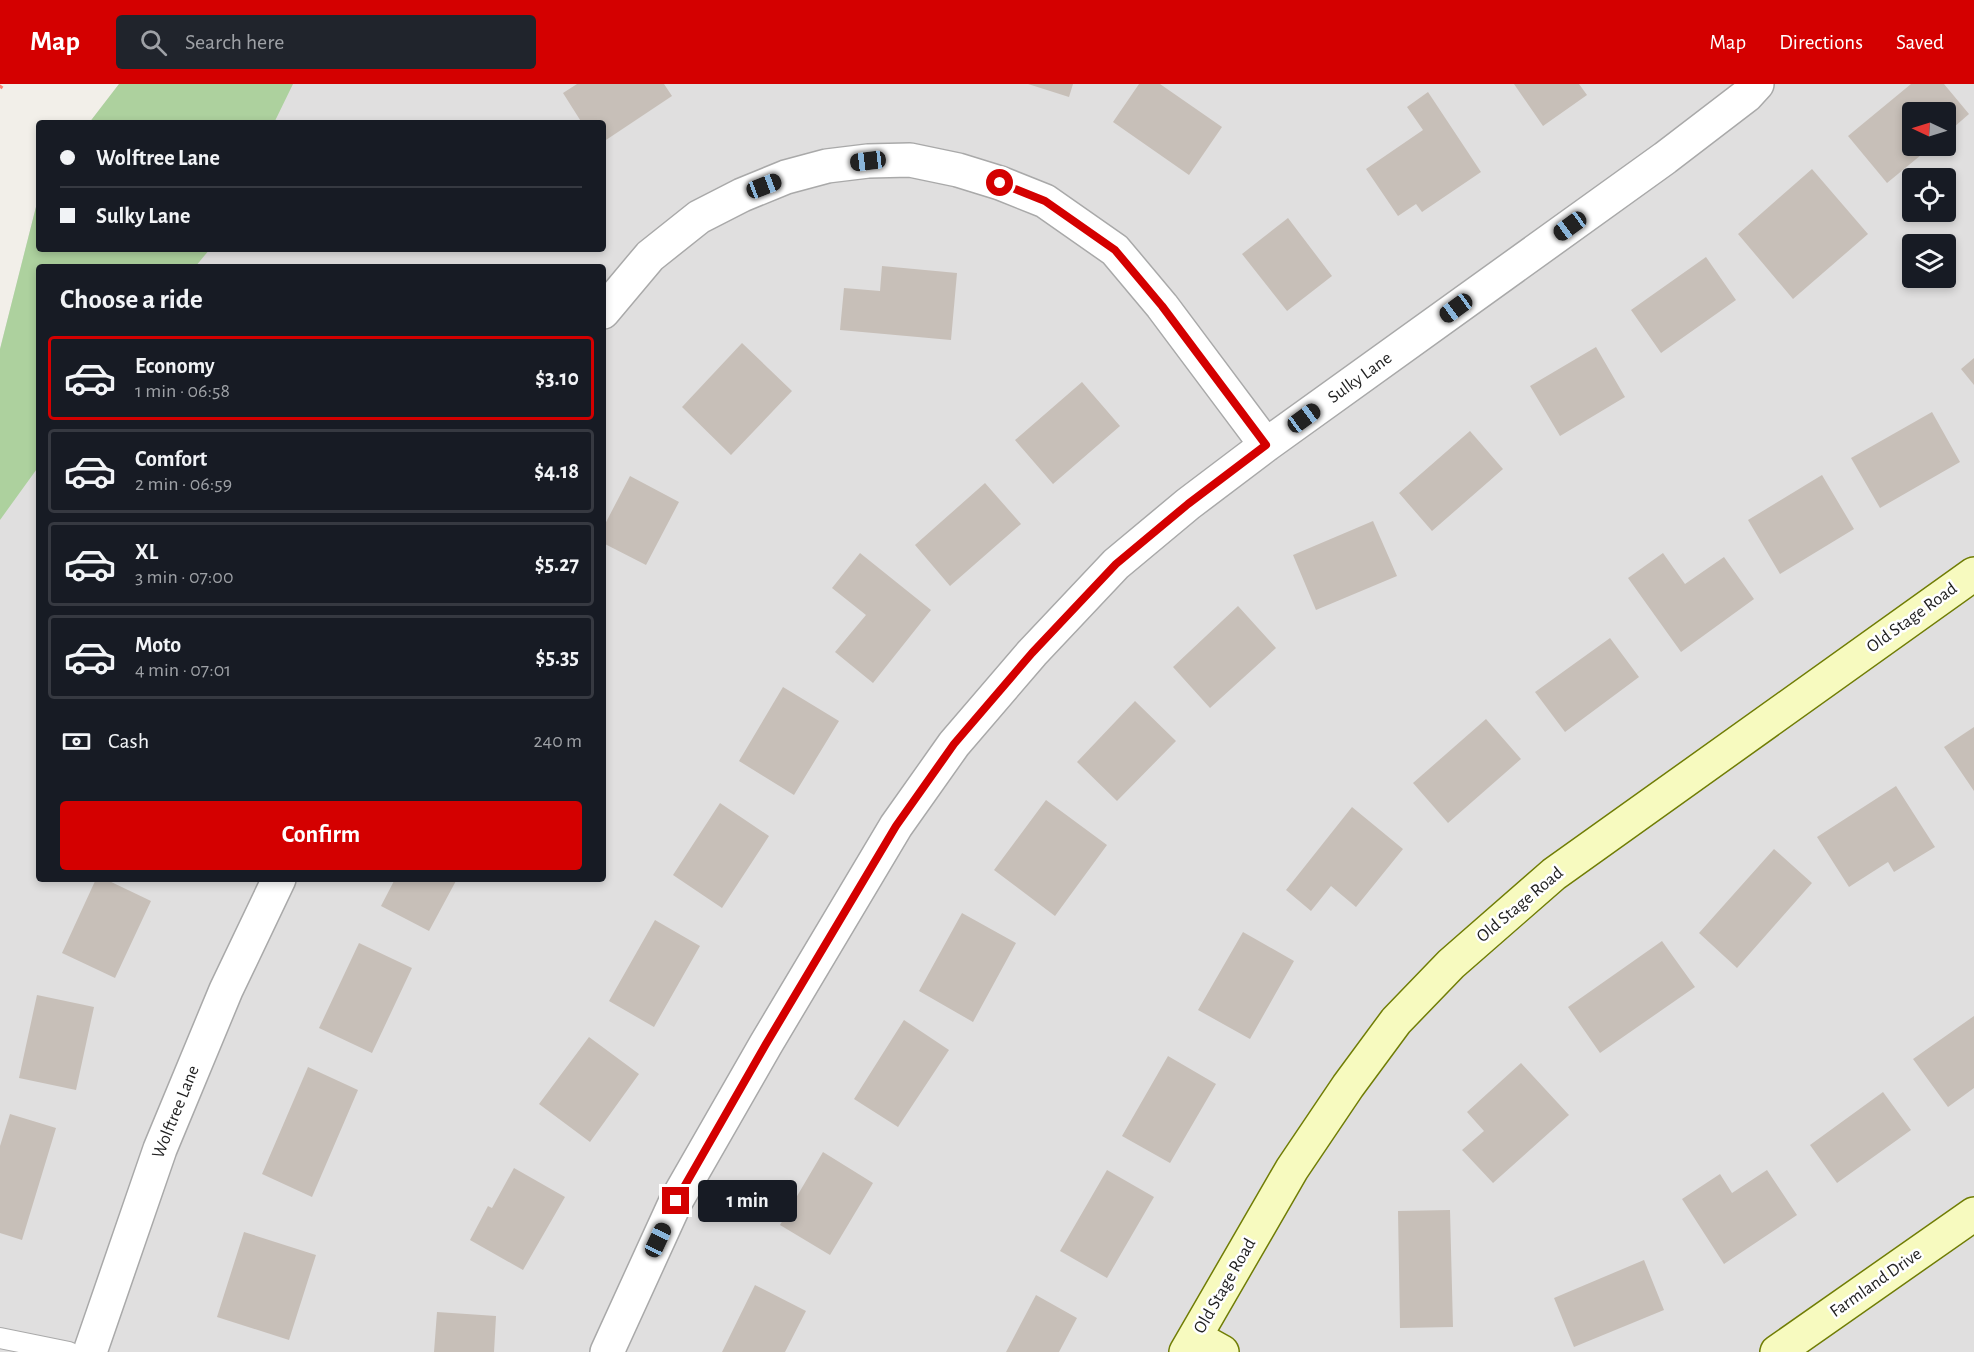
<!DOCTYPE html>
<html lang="en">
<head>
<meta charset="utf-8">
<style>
	:root { --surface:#171b24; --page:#20242c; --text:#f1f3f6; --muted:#9ea1a6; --line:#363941; --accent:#d40000 }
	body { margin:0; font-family:"Alegreya Sans",sans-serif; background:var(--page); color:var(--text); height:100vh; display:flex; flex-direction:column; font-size:22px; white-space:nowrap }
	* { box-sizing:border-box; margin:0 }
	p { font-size:20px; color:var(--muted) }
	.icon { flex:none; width:33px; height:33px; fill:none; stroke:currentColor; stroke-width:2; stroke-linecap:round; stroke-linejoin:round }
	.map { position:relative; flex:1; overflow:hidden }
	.details { position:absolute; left:36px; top:180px; width:570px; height:618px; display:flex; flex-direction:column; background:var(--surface); border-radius:6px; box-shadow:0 3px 9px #0003 }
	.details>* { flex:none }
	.banner { position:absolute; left:36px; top:36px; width:570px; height:132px; border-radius:6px; box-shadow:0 3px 9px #0003; display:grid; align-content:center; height:132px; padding:0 24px; background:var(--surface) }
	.needle { width:39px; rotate:274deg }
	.fabs { position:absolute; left:1902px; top:18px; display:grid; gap:12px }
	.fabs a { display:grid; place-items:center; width:54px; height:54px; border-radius:6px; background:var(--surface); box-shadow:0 3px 9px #0003; font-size:30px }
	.end { position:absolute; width:27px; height:27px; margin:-14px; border:8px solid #d40000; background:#fff; box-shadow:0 0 0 3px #fff }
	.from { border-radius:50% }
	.bubble { position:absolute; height:42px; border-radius:6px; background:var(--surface); box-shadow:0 3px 9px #0003; font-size:20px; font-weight:700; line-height:42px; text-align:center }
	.car { position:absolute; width:18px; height:36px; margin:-18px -9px; border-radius:8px; box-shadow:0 0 4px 2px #0007; background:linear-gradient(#222 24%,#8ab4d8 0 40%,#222 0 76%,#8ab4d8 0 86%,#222 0) }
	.banner b { display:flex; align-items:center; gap:21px; height:57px; font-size:22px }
	.banner b+b { border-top:2px solid var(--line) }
	.banner i { width:15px; height:15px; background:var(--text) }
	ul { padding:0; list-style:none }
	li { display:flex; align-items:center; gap:18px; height:84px; margin:0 12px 9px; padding:0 12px; border:3px solid var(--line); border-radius:6px }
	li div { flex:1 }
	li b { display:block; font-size:22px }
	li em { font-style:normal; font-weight:700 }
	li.selected { border-color:var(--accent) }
	li>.icon { width:54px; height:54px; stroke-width:1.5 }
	h2 { padding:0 24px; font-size:27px; line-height:72px }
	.pay { display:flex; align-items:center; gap:15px; height:66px; padding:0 24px; font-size:22px }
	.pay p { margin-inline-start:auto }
	.button { display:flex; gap:12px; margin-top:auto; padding:12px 24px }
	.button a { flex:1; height:69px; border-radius:6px; background:var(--accent); color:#fff; font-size:24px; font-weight:700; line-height:69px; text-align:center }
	header { display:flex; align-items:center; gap:36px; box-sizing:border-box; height:84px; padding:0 30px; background:var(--accent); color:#fff }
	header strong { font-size:28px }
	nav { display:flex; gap:33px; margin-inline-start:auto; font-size:21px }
	.search { width:420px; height:54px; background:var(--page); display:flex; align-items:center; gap:15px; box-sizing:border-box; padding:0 21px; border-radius:6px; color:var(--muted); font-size:22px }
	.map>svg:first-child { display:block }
	.residential { fill:#e0dfdf; fill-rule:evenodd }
	.forest { fill:#add19e }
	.building { fill:#c7bfb8 }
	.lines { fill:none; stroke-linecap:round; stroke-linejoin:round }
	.lane-casing { stroke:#a9a9a9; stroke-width:22 }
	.street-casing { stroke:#a9a9a9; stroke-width:36 }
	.secondary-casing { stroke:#707d05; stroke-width:36 }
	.path { stroke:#fa8072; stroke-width:4; stroke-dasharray:3 3; stroke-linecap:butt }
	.lane { stroke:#fff; stroke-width:20 }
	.street { stroke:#fff; stroke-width:33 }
	.secondary { stroke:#f7fabf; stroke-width:33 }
	.route { stroke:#d40000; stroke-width:8 }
	.labels { text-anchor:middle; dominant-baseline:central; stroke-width:5; stroke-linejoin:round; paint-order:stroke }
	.street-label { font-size:18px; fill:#222; stroke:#fff }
</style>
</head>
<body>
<header>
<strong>Map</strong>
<div class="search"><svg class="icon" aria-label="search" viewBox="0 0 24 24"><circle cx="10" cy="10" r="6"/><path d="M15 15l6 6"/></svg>Search here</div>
<nav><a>Map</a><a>Directions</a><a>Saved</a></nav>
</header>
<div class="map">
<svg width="1974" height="1268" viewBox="0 0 1974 1268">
	<rect width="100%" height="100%" fill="#f2efe9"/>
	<path class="residential" d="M 119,0 L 1974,0 L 1974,1268 L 0,1268 L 0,265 L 39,111 L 39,165 L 603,165 L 603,39 L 89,39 ZM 1912,28 L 1946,28 L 1946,62 L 1912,62 ZM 1912,94 L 1946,94 L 1946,128 L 1912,128 ZM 1912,160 L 1946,160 L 1946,194 L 1912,194 ZM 39,183 L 603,183 L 603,795 L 39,795 Z"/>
	<path class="forest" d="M 119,0 L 293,0 L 274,39 L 89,39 Z
		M 39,111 L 39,165 L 210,165 L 195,183 L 39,183 L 39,382 L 0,436 L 0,265 Z"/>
	<path class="building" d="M 577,0 L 664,0 L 672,12 L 603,58 L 603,39 L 582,39 L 563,9 Z
		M 1028,0 L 1073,0 L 1069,13 Z
		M 1139,0 L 1160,0 L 1222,43 L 1189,91 L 1113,38 Z
		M 1514,0 L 1579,0 L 1587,11 L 1543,42 Z
		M 1911,0 L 1944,0 L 1969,30 L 1946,50 L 1946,28 L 1912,28 L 1912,62 L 1932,62 L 1887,99 L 1848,52 Z
		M 1428,8 L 1481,88 L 1422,128 L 1416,120 L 1398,132 L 1366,85 L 1423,46 L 1407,23 Z
		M 1812,85 L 1868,150 L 1793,215 L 1738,150 Z
		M 1288,134 L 1332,192 L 1287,227 L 1242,170 Z
		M 1706,173 L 1736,216 L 1661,269 L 1631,226 Z
		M 882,182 L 957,189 L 951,256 L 840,246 L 844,204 L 880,207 Z
		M 742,259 L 792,307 L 731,371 L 682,323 Z
		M 1596,263 L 1625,313 L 1560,352 L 1530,302 Z
		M 1974,274 L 1974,301 L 1961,285 Z
		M 1082,298 L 1120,342 L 1053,400 L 1015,356 Z
		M 1932,328 L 1960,378 L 1880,424 L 1851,374 Z
		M 1470,347 L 1503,385 L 1432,447 L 1399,409 Z
		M 1822,391 L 1854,445 L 1780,490 L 1748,436 Z
		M 630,392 L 679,418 L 646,481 L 603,459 L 603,444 Z
		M 985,399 L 1021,440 L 950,502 L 915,461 Z
		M 1373,437 L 1397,492 L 1316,526 L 1293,471 Z
		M 860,469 L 931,526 L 873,599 L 835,568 L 866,531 L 832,504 Z
		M 1663,469 L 1685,500 L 1724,473 L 1754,515 L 1681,568 L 1628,494 Z
		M 1238,522 L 1276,564 L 1210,624 L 1173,583 Z
		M 1610,554 L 1639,593 L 1565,648 L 1535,608 Z
		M 783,603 L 839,637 L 794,711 L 739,677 Z
		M 1135,617 L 1176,657 L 1117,717 L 1077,678 Z
		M 1486,635 L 1521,675 L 1448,739 L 1413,699 Z
		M 1974,643 L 1974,707 L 1944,663 Z
		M 1896,702 L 1935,763 L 1894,788 L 1888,778 L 1849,803 L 1817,753 Z
		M 1046,716 L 1107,761 L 1055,832 L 994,786 Z
		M 720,719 L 769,752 L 722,824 L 673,791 Z
		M 1352,723 L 1403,765 L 1356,823 L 1331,802 L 1311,827 L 1286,806 Z
		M 1774,765 L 1812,799 L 1737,884 L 1699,849 Z
		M 96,795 L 105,795 L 151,817 L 115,894 L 62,869 Z
		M 395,795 L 457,795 L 429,847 L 381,822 Z
		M 962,829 L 1016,859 L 973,938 L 919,907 Z
		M 655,836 L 700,862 L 654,943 L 609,917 Z
		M 1243,848 L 1294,877 L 1250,955 L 1198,926 Z
		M 1662,857 L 1695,903 L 1600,969 L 1568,923 Z
		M 359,859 L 412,884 L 372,969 L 319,944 Z
		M 37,911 L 94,923 L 76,1006 L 19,994 Z
		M 1974,932 L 1974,1004 L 1948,1023 L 1913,975 Z
		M 904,936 L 949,966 L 898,1043 L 854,1015 Z
		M 589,953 L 639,990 L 590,1058 L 539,1020 Z
		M 1168,972 L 1216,1000 L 1170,1079 L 1122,1052 Z
		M 1521,979 L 1569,1031 L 1493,1099 L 1462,1066 L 1484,1047 L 1467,1028 Z
		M 308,983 L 358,1006 L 312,1113 L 262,1090 Z
		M 1883,1008 L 1911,1046 L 1837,1099 L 1810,1061 Z
		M 10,1030 L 56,1044 L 22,1156 L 0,1149 L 0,1062 Z
		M 823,1068 L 873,1099 L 830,1171 L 780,1141 Z
		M 514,1084 L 565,1113 L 523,1186 L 470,1156 L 488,1122 L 492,1124 Z
		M 1107,1086 L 1154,1113 L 1107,1194 L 1060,1167 Z
		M 1767,1086 L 1797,1131 L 1724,1180 L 1682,1115 L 1720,1090 L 1732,1109 Z
		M 1450,1126 L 1453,1243 L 1400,1244 L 1398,1127 Z
		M 244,1148 L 316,1171 L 289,1256 L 217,1233 Z
		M 1644,1176 L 1664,1226 L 1574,1263 L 1554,1214 Z
		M 755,1201 L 806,1227 L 785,1268 L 722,1268 Z
		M 1036,1211 L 1077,1234 L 1059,1268 L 1006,1268 Z
		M 437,1228 L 496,1232 L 494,1268 L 434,1268 Z"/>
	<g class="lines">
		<defs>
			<path id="lane" d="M 0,1254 L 69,1268"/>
			<path id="street" d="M 603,228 L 650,172 L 699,133 L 742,111 L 786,93 L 827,82 L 868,77 L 910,76 L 958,86 L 1000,99 L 1045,117 L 1115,166 L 1162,222 L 1266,361
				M 90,1268 L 160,1065 L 226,906 L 279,795
				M 607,1268 L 676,1117 L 766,960 L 896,742 L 954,660 L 1032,569 L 1116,480 L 1188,420 L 1266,361 L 1665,74 L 1746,12 L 1757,0"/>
			<path id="secondary" d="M 1195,1253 L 1222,1268
				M 1186,1268 L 1292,1085 L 1348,1002 L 1396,937 L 1451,880 L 1554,790 L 1974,490
				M 1777,1268 L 1974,1130"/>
		</defs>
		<use href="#lane" class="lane-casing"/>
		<use href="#street" class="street-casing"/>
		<use href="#secondary" class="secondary-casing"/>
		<path class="path" d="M 0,4 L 3,0"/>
		<use href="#lane" class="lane"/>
		<use href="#street" class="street"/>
		<use href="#secondary" class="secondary"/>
	</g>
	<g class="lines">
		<path class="route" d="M 676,1117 L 766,960 L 896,742 L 954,660 L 1032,569 L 1116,480 L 1188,420 L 1266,361 L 1162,222 L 1115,166 L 1045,117 L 1000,99"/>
	</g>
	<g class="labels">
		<g class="street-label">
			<text transform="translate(1360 294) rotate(-36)">Sulky Lane</text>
			<text transform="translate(1912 534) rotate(-36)">Old Stage Road</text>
			<text transform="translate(1520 821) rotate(-40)">Old Stage Road</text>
			<text transform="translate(176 1028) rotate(-68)">Wolftree Lane</text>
			<text transform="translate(1876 1199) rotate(-35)">Farmland Drive</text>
			<text transform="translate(1225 1202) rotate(-60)">Old Stage Road</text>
		</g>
	</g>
</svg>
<div class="fabs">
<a><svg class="needle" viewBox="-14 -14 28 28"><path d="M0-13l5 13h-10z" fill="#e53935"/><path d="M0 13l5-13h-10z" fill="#9ea1a6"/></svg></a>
<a><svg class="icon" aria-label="locate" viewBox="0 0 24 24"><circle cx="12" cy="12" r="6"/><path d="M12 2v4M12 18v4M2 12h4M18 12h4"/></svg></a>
<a><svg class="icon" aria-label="layers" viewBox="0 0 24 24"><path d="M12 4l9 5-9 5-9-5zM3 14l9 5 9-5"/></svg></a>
</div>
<i class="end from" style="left:1000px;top:99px"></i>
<i class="end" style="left:676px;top:1117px"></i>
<div class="bubble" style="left:698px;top:1096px;width:99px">1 min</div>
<i class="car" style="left:868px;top:77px;rotate:263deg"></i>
<i class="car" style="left:764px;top:102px;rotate:69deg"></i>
<i class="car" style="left:1570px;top:142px;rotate:234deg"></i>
<i class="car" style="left:1456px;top:224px;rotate:234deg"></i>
<i class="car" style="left:1304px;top:334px;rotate:54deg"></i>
<i class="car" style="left:658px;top:1156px;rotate:25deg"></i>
<div class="banner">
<b><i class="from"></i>Wolftree Lane</b>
<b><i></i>Sulky Lane</b>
</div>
<section class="details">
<h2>Choose a ride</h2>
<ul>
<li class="selected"><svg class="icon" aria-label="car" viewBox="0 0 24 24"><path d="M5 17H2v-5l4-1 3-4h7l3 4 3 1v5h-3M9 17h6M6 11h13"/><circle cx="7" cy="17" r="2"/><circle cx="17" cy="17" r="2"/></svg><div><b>Economy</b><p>1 min · 06:58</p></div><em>$3.10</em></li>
<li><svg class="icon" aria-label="car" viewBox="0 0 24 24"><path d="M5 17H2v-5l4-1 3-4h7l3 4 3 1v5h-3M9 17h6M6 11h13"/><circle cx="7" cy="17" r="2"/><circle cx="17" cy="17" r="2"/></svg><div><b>Comfort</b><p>2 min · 06:59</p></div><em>$4.18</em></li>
<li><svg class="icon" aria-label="car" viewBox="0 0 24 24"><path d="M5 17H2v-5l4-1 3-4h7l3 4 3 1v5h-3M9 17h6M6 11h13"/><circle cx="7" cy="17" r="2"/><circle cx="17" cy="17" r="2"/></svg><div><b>XL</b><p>3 min · 07:00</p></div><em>$5.27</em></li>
<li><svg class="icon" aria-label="car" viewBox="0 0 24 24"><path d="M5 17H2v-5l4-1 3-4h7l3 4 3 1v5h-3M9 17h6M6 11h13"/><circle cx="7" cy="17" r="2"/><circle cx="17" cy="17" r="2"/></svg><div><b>Moto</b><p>4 min · 07:01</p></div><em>$5.35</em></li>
</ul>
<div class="pay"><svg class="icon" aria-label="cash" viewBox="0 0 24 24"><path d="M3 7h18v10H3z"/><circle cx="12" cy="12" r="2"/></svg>Cash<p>240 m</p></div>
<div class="button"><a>Confirm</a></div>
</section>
</div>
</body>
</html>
